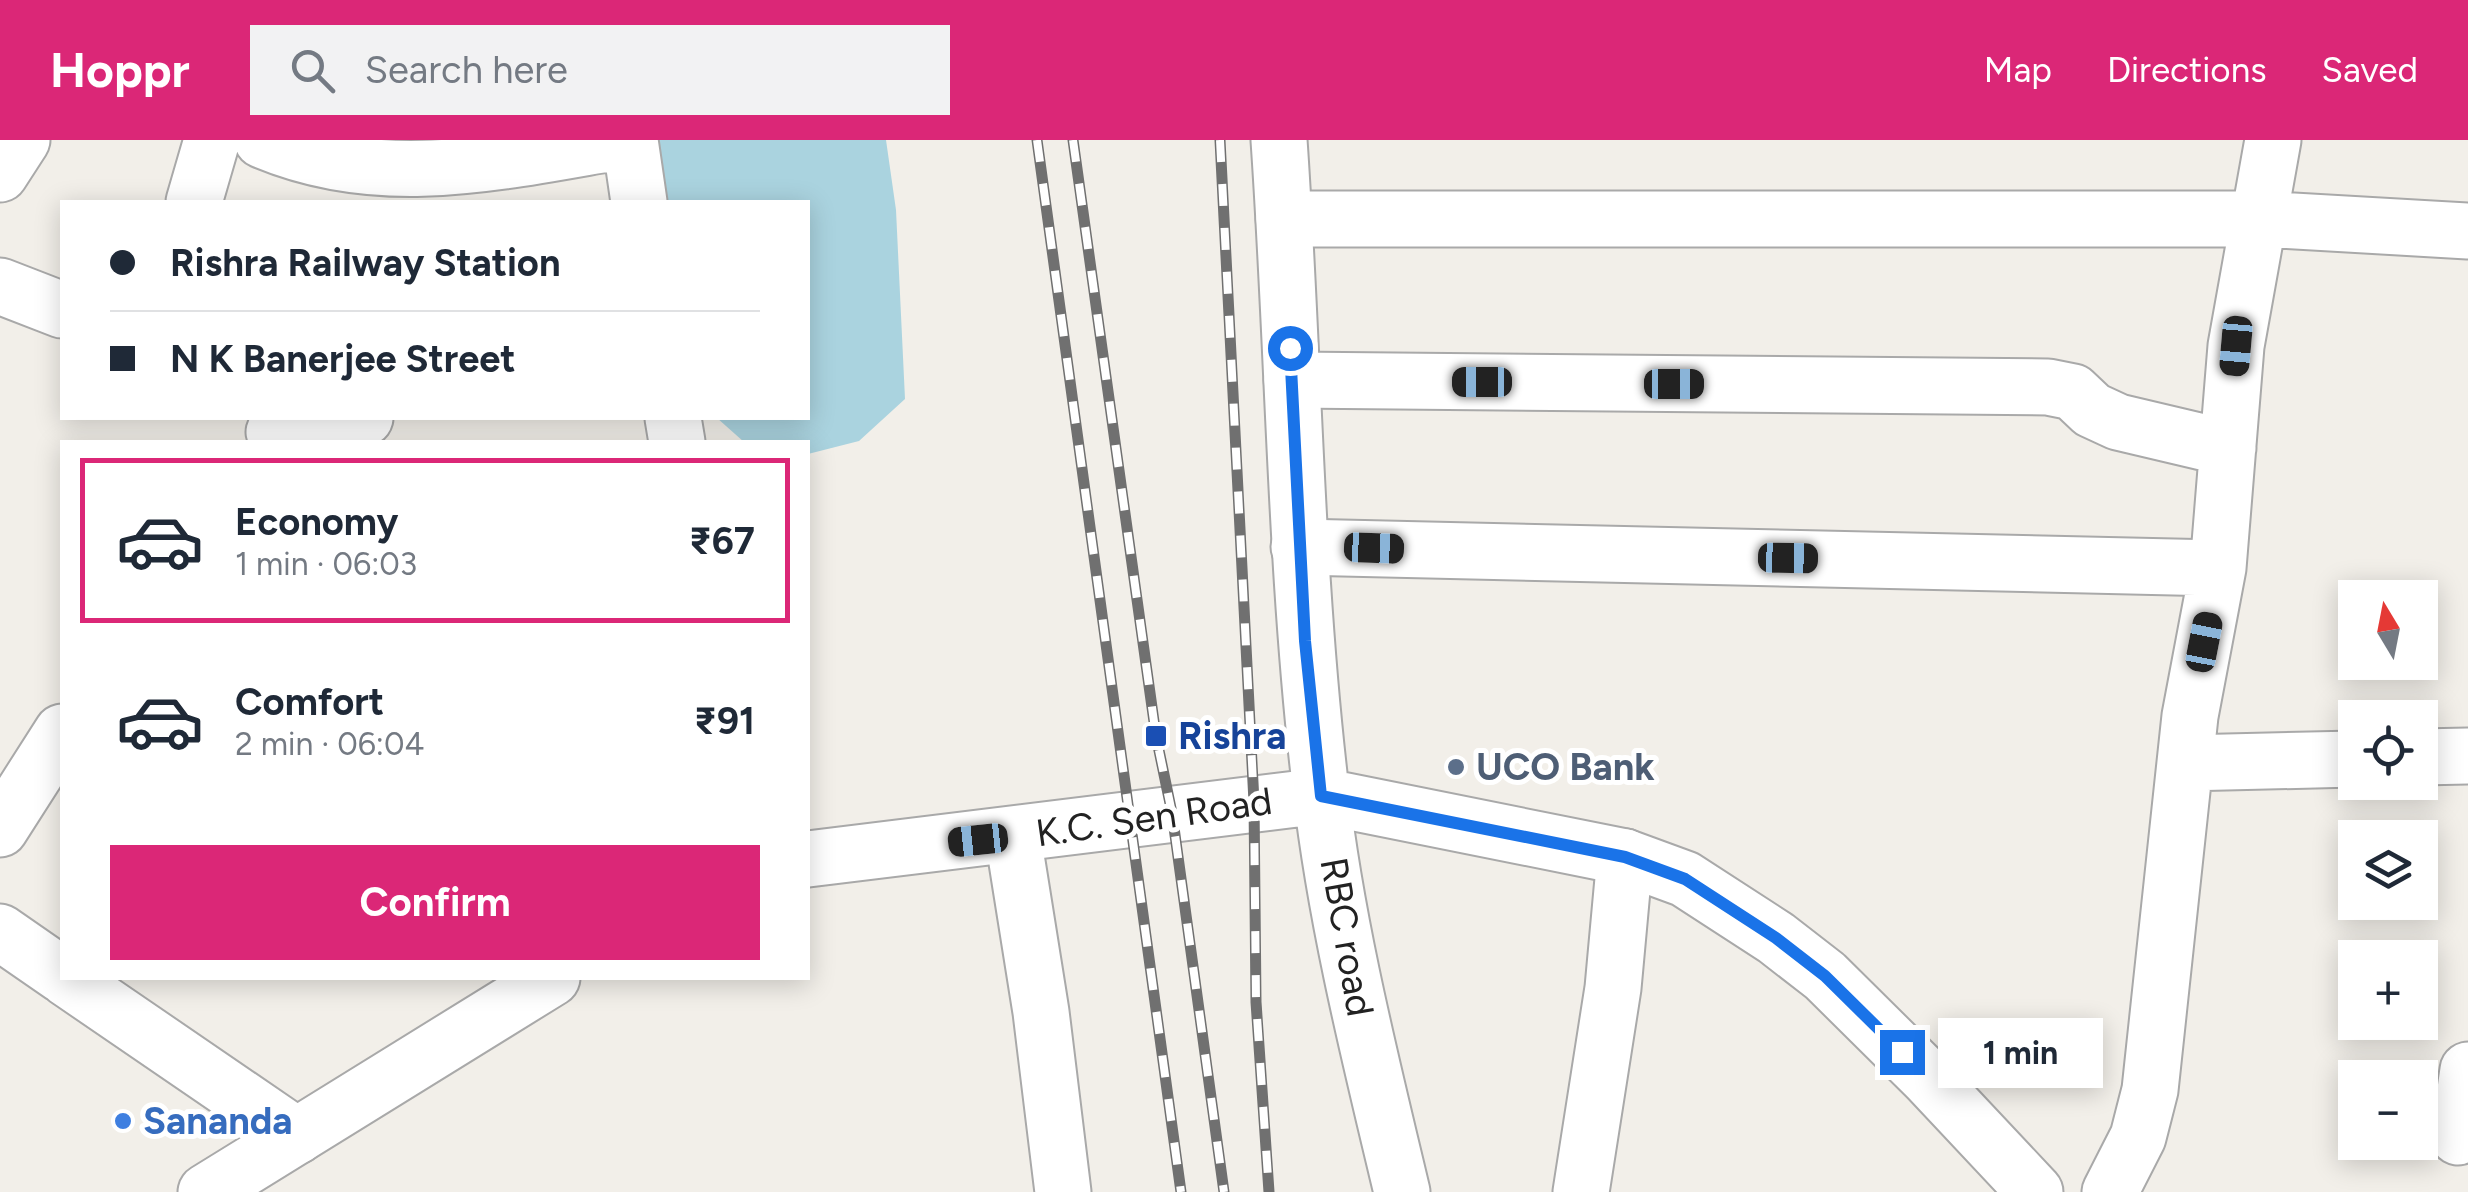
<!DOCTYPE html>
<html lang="en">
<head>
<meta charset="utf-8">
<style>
	:root { --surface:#fff; --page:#f2f2f3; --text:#1f2937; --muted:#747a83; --line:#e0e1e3; --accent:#db2777 }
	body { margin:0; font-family:Figtree,sans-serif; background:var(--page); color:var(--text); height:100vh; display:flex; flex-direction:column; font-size:38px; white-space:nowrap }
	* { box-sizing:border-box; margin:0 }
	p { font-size:32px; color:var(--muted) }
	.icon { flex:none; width:55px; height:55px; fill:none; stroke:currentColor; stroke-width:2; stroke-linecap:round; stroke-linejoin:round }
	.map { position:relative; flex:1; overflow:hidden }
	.sheet { position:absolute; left:60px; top:300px; width:750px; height:540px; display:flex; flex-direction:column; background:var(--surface); border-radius:0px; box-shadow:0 5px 25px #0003 }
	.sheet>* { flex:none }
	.top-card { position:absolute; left:60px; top:60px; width:750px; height:220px; border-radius:0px; box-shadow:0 5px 25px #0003; display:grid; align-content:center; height:220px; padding:0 50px; background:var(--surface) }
	.needle { width:65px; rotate:350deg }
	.tools { position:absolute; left:2338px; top:440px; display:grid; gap:20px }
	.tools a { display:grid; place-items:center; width:100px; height:100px; border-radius:0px; background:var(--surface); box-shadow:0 5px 25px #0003; font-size:50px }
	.end { position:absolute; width:45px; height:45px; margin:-22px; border:12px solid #1a73e8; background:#fff; box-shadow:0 0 0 5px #fff }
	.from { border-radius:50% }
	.bubble { position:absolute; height:70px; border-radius:0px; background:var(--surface); box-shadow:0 5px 25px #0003; font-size:32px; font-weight:700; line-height:70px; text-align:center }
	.car { position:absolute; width:30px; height:60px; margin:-30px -15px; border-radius:12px; box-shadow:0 0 8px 2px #0007; background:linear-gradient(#222 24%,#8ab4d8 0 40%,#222 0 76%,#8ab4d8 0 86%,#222 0) }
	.top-card b { display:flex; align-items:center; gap:35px; height:95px; font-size:38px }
	.top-card b+b { border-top:2px solid var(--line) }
	.top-card i { width:25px; height:25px; background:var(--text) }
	ul { padding:18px 0 0; list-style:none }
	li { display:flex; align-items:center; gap:30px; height:165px; margin:0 20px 15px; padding:0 30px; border:5px solid transparent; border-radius:0px }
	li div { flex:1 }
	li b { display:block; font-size:38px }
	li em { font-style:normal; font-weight:700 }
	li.current { border-color:var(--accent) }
	li>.icon { width:90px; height:90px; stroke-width:1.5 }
	.action { display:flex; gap:20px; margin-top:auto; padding:20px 50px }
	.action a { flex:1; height:115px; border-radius:0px; background:var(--accent); color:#fff; font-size:40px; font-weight:700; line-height:115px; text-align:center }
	header { display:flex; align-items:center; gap:60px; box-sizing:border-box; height:140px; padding:0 50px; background:var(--accent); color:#fff }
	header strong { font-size:48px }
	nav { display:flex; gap:55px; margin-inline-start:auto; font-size:35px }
	.search { width:700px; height:90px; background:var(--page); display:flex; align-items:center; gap:25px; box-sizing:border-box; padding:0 35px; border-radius:0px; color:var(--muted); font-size:38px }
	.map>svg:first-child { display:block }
	.water { fill:#aad3df }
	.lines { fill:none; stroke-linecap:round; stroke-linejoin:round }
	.minor-casing { stroke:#a9a9a9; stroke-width:59 }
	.tertiary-casing { stroke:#a9a9a9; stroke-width:59 }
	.minor { stroke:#fff; stroke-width:55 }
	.tertiary { stroke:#fff; stroke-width:55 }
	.rail-casing { stroke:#707070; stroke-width:11 }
	.rail { stroke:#fff; stroke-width:8; stroke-dasharray:22; stroke-linecap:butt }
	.route { stroke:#1a73e8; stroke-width:12 }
	.transit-dot { fill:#1a4fb4; stroke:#fff; stroke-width:4 }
	.service-dot { fill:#5c6f8a; stroke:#fff; stroke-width:4 }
	.shop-dot { fill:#3f7fe0; stroke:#fff; stroke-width:4 }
	.labels { text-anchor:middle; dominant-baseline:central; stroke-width:10; stroke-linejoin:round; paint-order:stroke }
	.transit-label { font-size:38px; font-weight:bold; fill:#164399; stroke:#fff; text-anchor:start }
	.service-label { font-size:38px; font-weight:bold; fill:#4e5e75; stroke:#fff; text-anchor:start }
	.street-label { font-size:38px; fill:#222; stroke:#fff }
	.shop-label { font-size:38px; font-weight:bold; fill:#366cbe; stroke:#fff; text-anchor:start }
</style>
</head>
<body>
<header>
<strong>Hoppr</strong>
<div class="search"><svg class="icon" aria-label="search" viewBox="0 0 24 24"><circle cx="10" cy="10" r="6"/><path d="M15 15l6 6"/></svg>Search here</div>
<nav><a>Map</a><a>Directions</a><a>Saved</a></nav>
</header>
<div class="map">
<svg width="2468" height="1052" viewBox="0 0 2468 1052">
	<rect width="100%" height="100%" fill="#f2efe9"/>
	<path class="water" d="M 634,0 L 886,0 L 896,70 L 905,259 L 859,301 L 808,314 L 808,302 L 744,302 L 717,278 L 808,278 L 808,62 L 642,62 Z"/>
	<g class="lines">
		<defs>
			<path id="minor" d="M 262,0 C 384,52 504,21 630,0 L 639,62
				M 0,34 L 22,0
				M 194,62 L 212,0
				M 1284,79 L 2261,79 L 2468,91
				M 0,146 L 62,170
				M 1292,240 L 2048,247 L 2073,252 L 2092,270 L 2118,282 L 2228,308
				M 673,278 L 677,302
				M 274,292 L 365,278
				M 1299,407 L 2218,428
				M 2420,617 L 2468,616
				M 2185,623 L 2355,619
				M 0,689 L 62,592
				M 1013,697 L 1041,872 L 1063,1052
				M 0,792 L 62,835
				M 66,838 L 297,996
				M 2458,997 L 2468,930
				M 1581,1052 L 1613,848 L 1625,717
				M 2110,1052 L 2138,997 L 2150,950 L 2190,576 L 2218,428 L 2236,206 L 2273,0"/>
			<path id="tertiary" d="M 1279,0 C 1294,217 1295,435 1321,651 C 1336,783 1371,922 1402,1052
				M 808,719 L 1321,656 L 1625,717 L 1685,739 L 1776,798 L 1825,836 L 1928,938 L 2035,1052
				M 206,1052 L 552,838"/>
		</defs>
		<use href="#minor" class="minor-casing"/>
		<use href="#tertiary" class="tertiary-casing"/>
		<use href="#minor" class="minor"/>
		<use href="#tertiary" class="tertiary"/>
		<defs>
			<path id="rail" d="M 1037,0 L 1181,1052
				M 1073,0 L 1156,596 L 1172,673 L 1224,1052
				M 1220,0 L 1254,662 L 1256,862 L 1269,1052"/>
		</defs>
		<use href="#rail" class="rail-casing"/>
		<use href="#rail" class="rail"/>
	</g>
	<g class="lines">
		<path class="route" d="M 1290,208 L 1305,501 L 1321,656 L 1625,717 L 1685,739 L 1776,798 L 1825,836 L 1902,912"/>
	</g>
	<rect class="transit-dot" x="1144" y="584" width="24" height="24" rx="5"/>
	<circle class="service-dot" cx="1456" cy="627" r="10"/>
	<circle class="shop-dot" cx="123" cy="981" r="10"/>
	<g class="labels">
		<g class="transit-label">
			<text x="1178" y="596">Rishra</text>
		</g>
		<g class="service-label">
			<text x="1476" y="627">UCO Bank</text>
		</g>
		<g class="street-label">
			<text transform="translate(1154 677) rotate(-8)">K.C. Sen Road</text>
			<text transform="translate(1347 797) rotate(80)">RBC road</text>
		</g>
		<g class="shop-label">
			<text x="143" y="981">Sananda</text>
		</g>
	</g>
</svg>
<div class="tools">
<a><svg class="needle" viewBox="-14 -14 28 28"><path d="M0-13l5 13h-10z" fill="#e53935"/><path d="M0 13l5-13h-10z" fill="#747a83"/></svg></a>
<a><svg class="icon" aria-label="locate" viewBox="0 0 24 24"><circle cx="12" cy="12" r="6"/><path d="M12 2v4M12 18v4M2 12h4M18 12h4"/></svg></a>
<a><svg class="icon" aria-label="layers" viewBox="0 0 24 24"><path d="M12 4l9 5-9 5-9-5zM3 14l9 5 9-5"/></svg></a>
<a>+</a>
<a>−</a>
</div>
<i class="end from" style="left:1290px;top:208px"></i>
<i class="end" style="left:1902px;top:912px"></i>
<div class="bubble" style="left:1938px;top:878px;width:165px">1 min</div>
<i class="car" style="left:2236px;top:206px;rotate:185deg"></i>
<i class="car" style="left:1482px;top:242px;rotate:270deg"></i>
<i class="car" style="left:1674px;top:244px;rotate:90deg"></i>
<i class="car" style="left:1374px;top:408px;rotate:92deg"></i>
<i class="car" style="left:1788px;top:418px;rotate:91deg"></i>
<i class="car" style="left:2204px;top:502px;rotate:11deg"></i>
<i class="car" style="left:978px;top:700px;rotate:264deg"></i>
<div class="top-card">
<b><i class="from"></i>Rishra Railway Station</b>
<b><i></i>N K Banerjee Street</b>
</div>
<section class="sheet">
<ul>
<li class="current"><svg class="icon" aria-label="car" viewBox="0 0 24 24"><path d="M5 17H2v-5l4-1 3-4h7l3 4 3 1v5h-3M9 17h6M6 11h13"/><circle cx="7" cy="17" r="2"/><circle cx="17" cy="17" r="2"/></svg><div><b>Economy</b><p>1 min · 06:03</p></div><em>₹67</em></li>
<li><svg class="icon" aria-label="car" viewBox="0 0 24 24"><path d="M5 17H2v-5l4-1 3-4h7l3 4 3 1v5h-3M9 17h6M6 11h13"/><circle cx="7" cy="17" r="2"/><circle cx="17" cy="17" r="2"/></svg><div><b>Comfort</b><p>2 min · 06:04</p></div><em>₹91</em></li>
</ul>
<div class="action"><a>Confirm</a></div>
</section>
</div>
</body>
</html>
